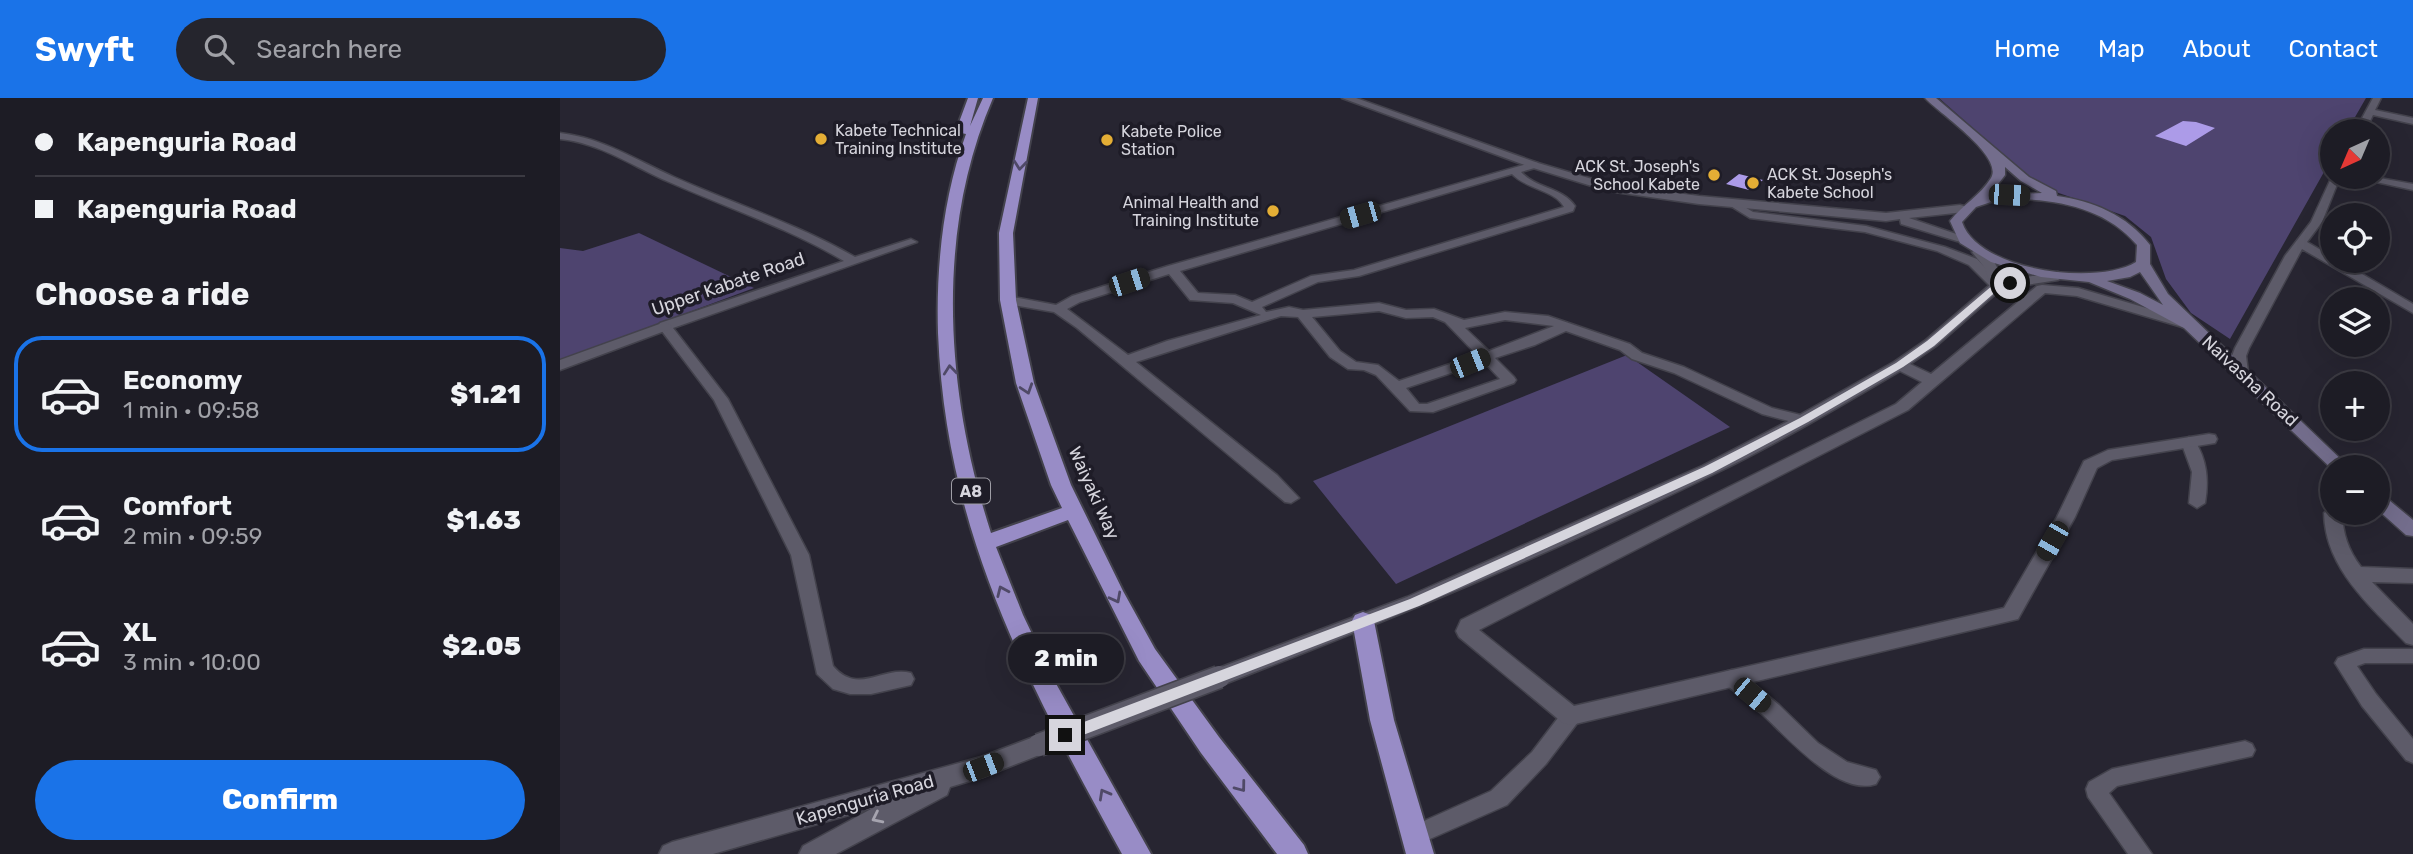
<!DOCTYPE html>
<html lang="en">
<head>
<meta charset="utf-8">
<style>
	:root { --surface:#1d1c25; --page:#25252d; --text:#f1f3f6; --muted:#a0a1a7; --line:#3b3a42; --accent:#1a73e8 }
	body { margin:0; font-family:Rubik,sans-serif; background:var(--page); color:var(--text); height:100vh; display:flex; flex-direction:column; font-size:26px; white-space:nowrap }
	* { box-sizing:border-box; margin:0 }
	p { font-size:23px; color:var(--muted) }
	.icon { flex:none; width:38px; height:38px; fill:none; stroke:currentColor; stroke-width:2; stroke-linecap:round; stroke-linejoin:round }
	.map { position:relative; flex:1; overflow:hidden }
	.details { display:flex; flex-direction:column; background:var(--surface); width:560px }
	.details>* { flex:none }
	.top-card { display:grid; align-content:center; height:154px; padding:0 35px; background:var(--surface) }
	.needle { width:46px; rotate:224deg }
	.controls { position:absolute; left:1760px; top:21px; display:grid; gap:14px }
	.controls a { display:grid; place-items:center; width:70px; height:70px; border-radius:50%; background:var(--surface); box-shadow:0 7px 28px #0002,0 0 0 2px var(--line); font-size:35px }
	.end { position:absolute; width:32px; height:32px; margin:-16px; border:9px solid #d6d5dd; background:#111; box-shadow:0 0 0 4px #111 }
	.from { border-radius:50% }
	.bubble { position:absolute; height:49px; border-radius:24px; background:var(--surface); box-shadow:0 7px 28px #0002,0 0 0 2px var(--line); font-size:23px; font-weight:800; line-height:49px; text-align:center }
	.car { position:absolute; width:21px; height:42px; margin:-21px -10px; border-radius:9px; box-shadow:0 0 5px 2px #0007; background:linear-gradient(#222 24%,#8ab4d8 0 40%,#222 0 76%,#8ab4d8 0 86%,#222 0) }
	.top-card b { display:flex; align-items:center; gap:24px; height:66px; font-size:26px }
	.top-card b+b { border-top:2px solid var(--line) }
	.top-card i { width:18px; height:18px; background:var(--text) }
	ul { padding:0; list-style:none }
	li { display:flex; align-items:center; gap:21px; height:116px; margin:0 14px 10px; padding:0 21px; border:4px solid transparent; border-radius:28px }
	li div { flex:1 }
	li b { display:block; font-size:26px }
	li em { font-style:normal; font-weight:800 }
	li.on { border-color:var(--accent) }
	li>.icon { width:63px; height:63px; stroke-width:1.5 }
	h2 { padding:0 35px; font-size:32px; line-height:84px }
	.cta { display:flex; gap:14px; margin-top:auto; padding:14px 35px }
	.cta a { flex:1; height:80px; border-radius:42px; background:var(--accent); color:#fff; font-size:28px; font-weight:800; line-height:80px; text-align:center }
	header { display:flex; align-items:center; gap:42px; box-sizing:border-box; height:98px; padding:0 35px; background:var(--accent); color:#fff }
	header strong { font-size:33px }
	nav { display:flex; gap:38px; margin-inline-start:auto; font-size:24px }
	.search { width:490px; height:63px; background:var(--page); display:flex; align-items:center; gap:18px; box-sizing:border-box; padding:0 24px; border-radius:38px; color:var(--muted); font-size:26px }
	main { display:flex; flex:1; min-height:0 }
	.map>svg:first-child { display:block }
	.green { fill:#4e446f }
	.building { fill:#ac9be8 }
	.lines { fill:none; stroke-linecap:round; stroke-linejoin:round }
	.minor-casing { stroke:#43424c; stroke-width:3 }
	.tertiary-casing { stroke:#43424c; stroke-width:3 }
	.secondary-casing { stroke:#43424c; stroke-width:3 }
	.trunk-casing { stroke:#43424c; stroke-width:4 }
	.minor { fill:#5d5b69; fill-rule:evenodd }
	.tertiary { fill:#5d5b69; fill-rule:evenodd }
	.secondary { fill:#736d8c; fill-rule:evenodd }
	.trunk { fill:#988cc6; fill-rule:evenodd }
	.tertiary-bridge-casing { stroke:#43424c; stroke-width:25; stroke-linecap:butt }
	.tertiary-bridge { stroke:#5d5b69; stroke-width:22 }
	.oneway { stroke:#4f4967 }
	.oneway2 { stroke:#a6a4af }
	.route { fill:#d6d5dd }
	.poi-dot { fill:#e4ae35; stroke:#1e1c27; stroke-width:2.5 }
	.labels { text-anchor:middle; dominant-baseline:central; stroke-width:7; stroke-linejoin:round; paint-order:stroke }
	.far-poi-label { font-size:16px; fill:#d6d5dd; stroke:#1e1c27; text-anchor:start }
	.shield { fill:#1e1c27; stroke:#9f9ea6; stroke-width:2 }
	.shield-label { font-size:16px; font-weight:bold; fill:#d6d5dd }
	.street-label { font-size:18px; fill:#d6d5dd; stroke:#1e1c27 }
</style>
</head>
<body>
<header>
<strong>Swyft</strong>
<div class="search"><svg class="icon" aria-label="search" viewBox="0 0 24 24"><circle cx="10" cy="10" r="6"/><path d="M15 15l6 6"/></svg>Search here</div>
<nav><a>Home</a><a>Map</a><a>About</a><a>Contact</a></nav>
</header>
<main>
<section class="details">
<div class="top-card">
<b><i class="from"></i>Kapenguria Road</b>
<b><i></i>Kapenguria Road</b>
</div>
<h2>Choose a ride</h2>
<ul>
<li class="on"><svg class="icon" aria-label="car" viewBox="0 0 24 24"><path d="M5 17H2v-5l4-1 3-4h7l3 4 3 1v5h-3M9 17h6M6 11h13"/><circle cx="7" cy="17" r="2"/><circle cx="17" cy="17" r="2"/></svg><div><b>Economy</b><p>1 min · 09:58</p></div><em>$1.21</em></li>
<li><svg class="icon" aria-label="car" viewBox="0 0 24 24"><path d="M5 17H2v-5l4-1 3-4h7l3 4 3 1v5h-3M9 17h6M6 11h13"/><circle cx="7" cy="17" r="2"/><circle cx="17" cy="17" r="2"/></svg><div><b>Comfort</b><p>2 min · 09:59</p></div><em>$1.63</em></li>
<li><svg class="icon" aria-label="car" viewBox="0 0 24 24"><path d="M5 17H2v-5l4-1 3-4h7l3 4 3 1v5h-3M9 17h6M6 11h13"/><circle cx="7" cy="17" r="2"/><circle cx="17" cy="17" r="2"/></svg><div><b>XL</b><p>3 min · 10:00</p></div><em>$2.05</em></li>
</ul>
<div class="cta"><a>Confirm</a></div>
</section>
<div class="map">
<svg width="1853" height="756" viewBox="0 0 1853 756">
	<rect width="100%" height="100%" fill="#272531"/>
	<path class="green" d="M 1379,0 L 1806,0 L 1787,33 L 1773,33 L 1773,58 L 1670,241 L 1631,215 L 1606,181 L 1591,139 L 1565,118 L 1493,93 L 1467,78 Z
		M 79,135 L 194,190 L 0,262 L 0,150 L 23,153 Z
		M 1067,257 L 1170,329 L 836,486 L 753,383 Z"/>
	<path class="building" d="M 1623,23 L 1636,24 L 1655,30 L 1626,48 L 1595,38 Z
		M 1179,76 L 1203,82 L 1189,92 L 1166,86 Z"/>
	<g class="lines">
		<defs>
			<path id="minor" d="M 1813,0 L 1821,0 L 1815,12 L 1853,20 L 1853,26 L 1813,17 L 1805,33 L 1795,33 Z
				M 0,35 C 43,40 76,62 114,79 C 175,106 237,126 295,159 L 351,141 L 357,144 L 113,230 L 168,301 L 249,457 L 273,568 C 298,598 324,567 351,575 L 354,581 L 351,587 L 311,596 L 290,596 L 273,591 L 257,576 L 231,457 L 154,302 L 98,228 L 100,225 L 284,163 C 228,130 168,110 109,84 C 72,68 40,45 0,41 Z
				M 974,64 L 978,65 L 978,69 L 961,74 C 977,91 1002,89 1015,108 L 1013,113 L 799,178 L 758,184 L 702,209 L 706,214 L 729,209 L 743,212 L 819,205 L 846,212 L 874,211 L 904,222 L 945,214 L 988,218 L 1070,246 L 1082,255 L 1124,269 L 1212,310 L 1249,319 L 1251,322 L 1249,325 L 1244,327 L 1202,316 L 1114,275 L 1072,261 L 1060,252 L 1006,233 L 975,247 L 935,260 L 954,279 L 956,282 L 954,285 L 873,314 L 850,313 L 816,277 L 804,272 L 788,271 L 770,259 L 738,219 L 721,218 L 576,264 L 717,377 L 739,400 L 731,405 L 725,404 L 517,230 L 494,214 L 448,206 L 442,202 L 448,198 L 496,207 L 512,198 L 608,168 ZM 952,76 C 966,91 995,92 1004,109 L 794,172 L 751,178 L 692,204 L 675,197 L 638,195 L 620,173 ZM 609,176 L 630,202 L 673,205 L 701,217 L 607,243 L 568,257 L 507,211 L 520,204 ZM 819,213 L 846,220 L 873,219 L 885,224 L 917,257 L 839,283 L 818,267 L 796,264 L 780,253 L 752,219 ZM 945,222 L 994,228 L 929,253 L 905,230 ZM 924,264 L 940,281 L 867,306 L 859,306 L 846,290 Z
				M 1773,76 L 1773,79 L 1780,79 L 1762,124 L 1747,144 L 1773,159 L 1773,163 L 1780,163 L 1853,206 L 1853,215 L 1742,151 L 1689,250 L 1686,258 L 1688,274 L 1686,277 L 1676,277 L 1672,258 L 1675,250 L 1725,158 L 1751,124 Z
				M 1793,79 L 1814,79 L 1853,86 L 1853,92 Z
				M 1173,102 L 1193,114 L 1306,128 L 1385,149 L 1417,161 L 1443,188 L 1437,192 L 1433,191 L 1409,167 L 1377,153 L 1305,134 L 1190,120 L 1169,107 L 1168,105 Z
				M 1629,339 L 1634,341 C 1647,362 1649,381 1645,405 L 1637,410 L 1629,405 L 1632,374 L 1621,344 Z
				M 1804,551 L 1853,551 L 1853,565 L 1805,565 L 1797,568 L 1816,596 L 1853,641 L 1853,665 L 1846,662 L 1802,608 L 1775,565 L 1778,560 Z
				M 1172,572 L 1179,574 L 1219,607 L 1258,645 L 1287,664 L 1316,672 L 1320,679 L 1316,686 C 1279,699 1228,640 1203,617 C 1191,606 1178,596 1165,586 L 1162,580 L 1165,574 Z
				M 1011,610 L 1018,612 L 1021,618 L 1018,624 L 986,666 L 947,707 L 854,748 L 846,745 L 843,738 L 846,731 L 931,693 L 972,654 L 1004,612 Z
				M 1685,643 L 1692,646 L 1695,652 L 1692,658 L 1557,688 L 1549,695 L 1592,756 L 1568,756 L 1528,699 L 1526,691 L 1529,684 L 1552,671 Z"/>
			<path id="tertiary" d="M 782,0 L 796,0 L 978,65 L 1049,86 L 1139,98 L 1326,115 L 1400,107 L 1404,108 L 1404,114 L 1349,120 L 1408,140 L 1402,144 L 1397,143 L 1341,126 L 1340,121 L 1326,123 L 1139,106 L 1048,93 L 970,69 Z
				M 1419,150 C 1432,155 1438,170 1442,183 L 1498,174 L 1505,178 L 1498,182 L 1441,191 L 1376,248 L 1350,266 L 1371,276 L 1477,188 L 1482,187 L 1518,190 L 1634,224 L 1636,227 L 1629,231 L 1517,198 L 1485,195 L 1348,312 L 919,532 L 1014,608 L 1444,510 L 1497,419 L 1524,363 L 1548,352 L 1649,336 L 1655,337 L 1657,341 L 1655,345 L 1552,362 L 1537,370 L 1515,419 L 1458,521 L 1011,627 L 1003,625 L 899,539 L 896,533 L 901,522 L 1336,306 L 1362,284 L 1340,273 C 1279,309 1218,345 1154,376 C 995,454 831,521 667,585 L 659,588 L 651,585 L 648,579 L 651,573 L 847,499 L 1142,368 L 1238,318 L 1334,264 L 1366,242 L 1430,187 L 1425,170 L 1412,154 Z
				M 105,224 L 112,228 L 110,231 L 0,272 L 0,262 Z
				M 1773,409 L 1773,415 L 1782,415 C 1783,436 1788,452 1801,469 L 1853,471 L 1853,485 L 1812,484 L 1853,526 L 1853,547 L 1846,545 C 1809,507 1765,470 1764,415 Z
				M 479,637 L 487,640 L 490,647 L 487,654 L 423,679 L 390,689 L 387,697 L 276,756 L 239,756 L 243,748 L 313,710 L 153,756 L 99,756 L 103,748 L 112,744 L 421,659 Z"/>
			<path id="secondary" d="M 1365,0 L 1376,0 L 1469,79 L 1496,93 L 1497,98 C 1533,103 1567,117 1590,147 L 1590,166 L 1608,196 L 1789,369 L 1773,369 L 1773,372 L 1624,230 L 1570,201 L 1529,184 L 1481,179 L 1431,164 L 1400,145 L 1390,123 C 1403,106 1420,98 1431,80 C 1444,58 1380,16 1365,0 ZM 1445,69 L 1461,83 L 1482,95 L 1430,97 L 1445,77 ZM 1440,101 C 1490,100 1543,107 1577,147 L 1576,164 C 1537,188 1418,173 1402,124 L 1416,109 ZM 1580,174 L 1603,207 L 1580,195 L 1547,183 L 1570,179 Z
				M 1818,396 L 1824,398 L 1853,422 L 1853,438 L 1846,437 L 1818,412 Z"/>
			<path id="trunk" d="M 408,0 L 418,0 L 410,28 L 423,0 L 433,0 C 374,136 386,296 431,435 L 502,410 L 491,387 L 456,285 L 440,202 L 439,135 L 468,0 L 478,0 L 453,135 L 456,202 L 474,285 L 511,387 L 563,493 L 595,551 L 659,639 L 744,747 L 748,756 L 717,756 L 641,655 L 579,563 L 508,422 L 436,449 L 463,517 L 494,582 L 591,756 L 562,756 C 468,584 386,437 378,235 C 376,169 383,99 406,36 L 401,35 L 398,27 Z
				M 803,514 L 811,517 L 814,523 L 834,622 L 874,756 L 846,756 L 810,622 L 792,523 L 795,517 Z"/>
		</defs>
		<use href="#minor" class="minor-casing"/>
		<use href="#tertiary" class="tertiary-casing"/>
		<use href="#secondary" class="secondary-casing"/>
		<use href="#trunk" class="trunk-casing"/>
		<use href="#minor" class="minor"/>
		<use href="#tertiary" class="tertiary"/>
		<use href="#secondary" class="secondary"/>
		<use href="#trunk" class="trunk"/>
		<defs>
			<path id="tertiary-bridge" d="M 479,647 L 659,579"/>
		</defs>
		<use href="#tertiary-bridge" class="tertiary-bridge-casing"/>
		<use href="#tertiary-bridge" class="tertiary-bridge"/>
	</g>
	<defs><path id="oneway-chevron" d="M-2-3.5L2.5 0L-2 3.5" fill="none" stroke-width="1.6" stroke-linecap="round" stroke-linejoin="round" transform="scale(1.75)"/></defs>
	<g class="oneway">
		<use href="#oneway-chevron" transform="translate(460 67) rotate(96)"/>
		<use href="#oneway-chevron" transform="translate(390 272) rotate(-96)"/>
		<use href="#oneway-chevron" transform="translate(467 291) rotate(72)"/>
		<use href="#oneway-chevron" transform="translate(442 493) rotate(-114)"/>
		<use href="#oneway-chevron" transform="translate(556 500) rotate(62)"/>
		<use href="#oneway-chevron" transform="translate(681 689) rotate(53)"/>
		<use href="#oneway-chevron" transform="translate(544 696) rotate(-119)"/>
	</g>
	<use class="oneway2" href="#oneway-chevron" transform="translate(317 720) rotate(154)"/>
	<path class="route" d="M 1450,183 L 1454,185 L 1453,187 L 1440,190 L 1374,248 L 1343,269 L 1248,324 L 1152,375 L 859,508 L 510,642 L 500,642 L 498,637 L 500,633 L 850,501 L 1144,369 L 1240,320 L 1336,265 L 1367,243 L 1433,187 Z"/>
	<g class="poi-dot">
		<circle cx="261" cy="41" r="7"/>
		<circle cx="547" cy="42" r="7"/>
		<circle cx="1154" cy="77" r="7"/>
		<circle cx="1193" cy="85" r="7"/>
		<circle cx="713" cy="113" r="7"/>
	</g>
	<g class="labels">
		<g class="far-poi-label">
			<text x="275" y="32">Kabete Technical<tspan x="275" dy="18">Training Institute</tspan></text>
			<text x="561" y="33">Kabete Police<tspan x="561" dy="18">Station</tspan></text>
			<text x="1140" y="68" text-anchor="end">ACK St. Joseph's<tspan x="1140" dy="18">School Kabete</tspan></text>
			<text x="1207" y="76">ACK St. Joseph's<tspan x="1207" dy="18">Kabete School</tspan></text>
			<text x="699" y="104" text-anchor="end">Animal Health and<tspan x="699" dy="18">Training Institute</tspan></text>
		</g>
		<rect class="shield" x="392" y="380.5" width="38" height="25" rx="5"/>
		<g class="shield-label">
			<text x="411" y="393">A8</text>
		</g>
		<g class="street-label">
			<text transform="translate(168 186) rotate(-19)">Upper Kabate Road</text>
			<text transform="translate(1690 283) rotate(43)">Naivasha Road</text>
			<text transform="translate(534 395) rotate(66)">Waiyaki Way</text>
			<text transform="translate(305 702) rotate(-16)">Kapenguria Road</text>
		</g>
	</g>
</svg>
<div class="controls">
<a><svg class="needle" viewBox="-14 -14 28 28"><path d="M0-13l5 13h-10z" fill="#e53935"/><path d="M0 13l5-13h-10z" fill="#a0a1a7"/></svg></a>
<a><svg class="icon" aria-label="locate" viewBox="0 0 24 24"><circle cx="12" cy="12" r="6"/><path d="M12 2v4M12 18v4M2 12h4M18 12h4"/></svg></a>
<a><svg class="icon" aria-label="layers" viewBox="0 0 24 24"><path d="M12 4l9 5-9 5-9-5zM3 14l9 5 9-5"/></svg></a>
<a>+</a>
<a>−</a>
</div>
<i class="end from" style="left:1450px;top:185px"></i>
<i class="end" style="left:505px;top:637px"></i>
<div class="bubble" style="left:448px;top:536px;width:116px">2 min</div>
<i class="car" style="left:1449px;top:97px;rotate:93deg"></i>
<i class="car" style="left:800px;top:117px;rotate:254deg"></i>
<i class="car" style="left:569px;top:184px;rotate:72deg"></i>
<i class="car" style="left:910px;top:265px;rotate:68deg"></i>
<i class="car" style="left:1492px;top:443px;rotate:210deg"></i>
<i class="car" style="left:1192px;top:597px;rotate:130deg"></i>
<i class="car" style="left:423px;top:669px;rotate:69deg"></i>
</div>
</main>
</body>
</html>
